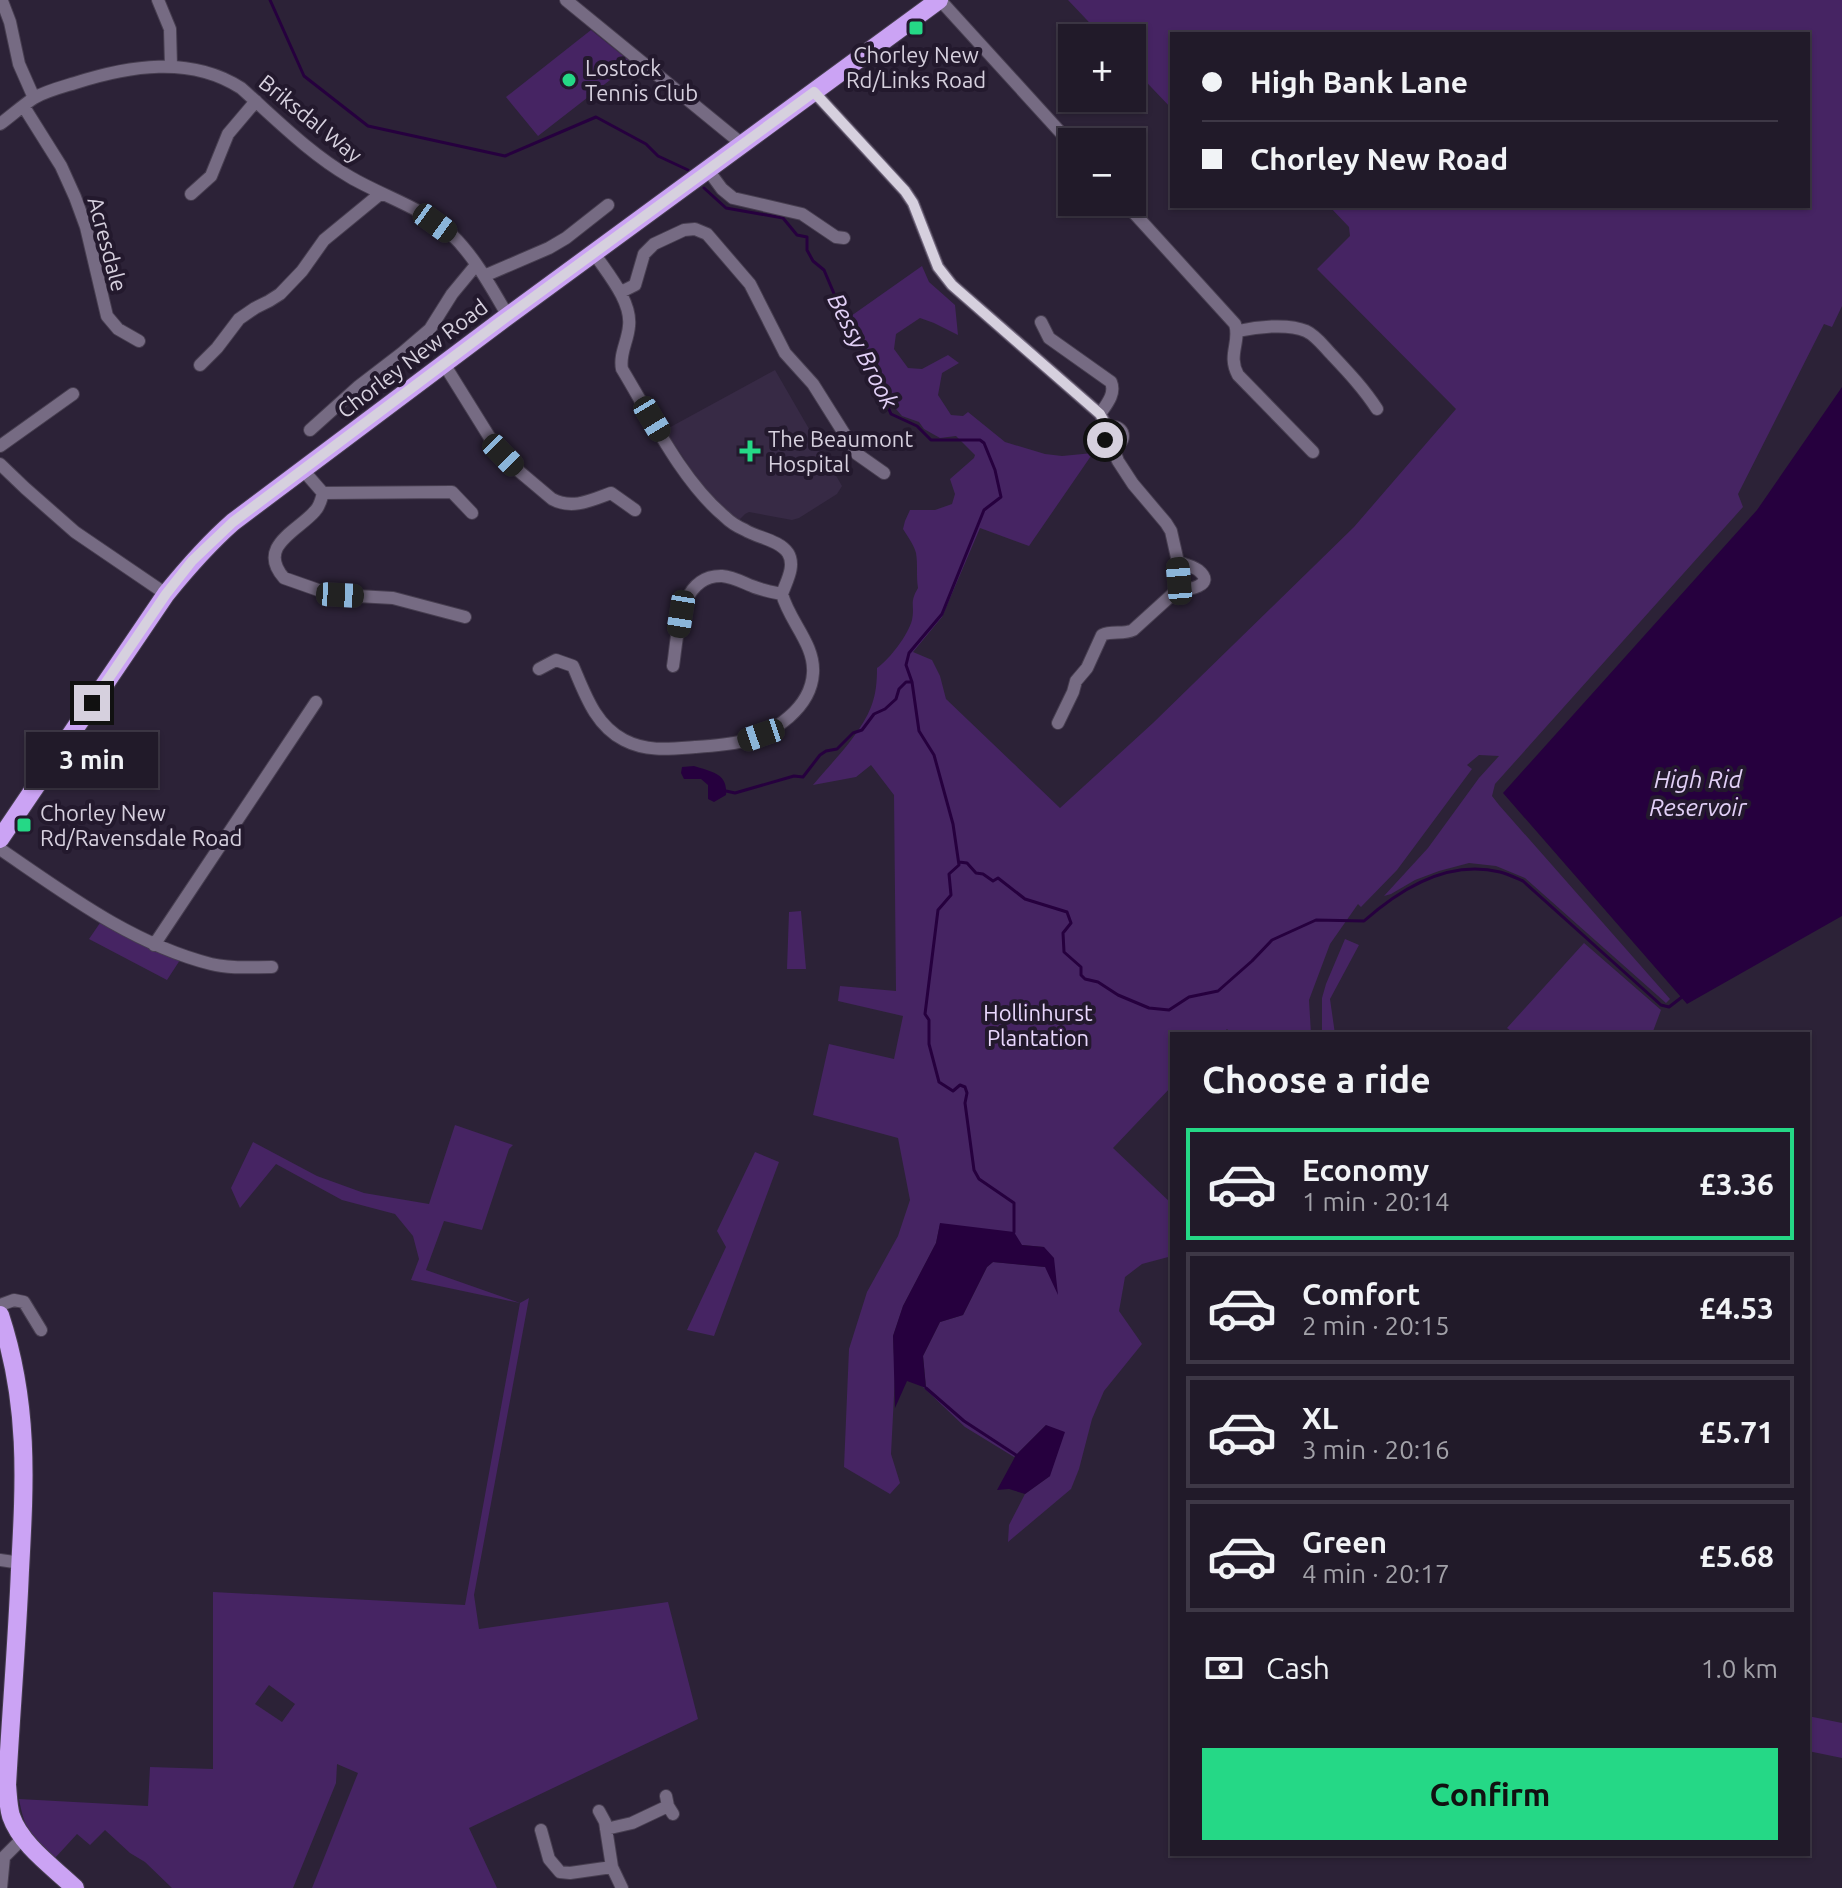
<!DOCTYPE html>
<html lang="en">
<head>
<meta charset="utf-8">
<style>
	:root { --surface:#211a29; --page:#2d2735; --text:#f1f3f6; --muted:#a2a1a8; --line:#3e3846; --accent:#25d886 }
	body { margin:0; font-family:Ubuntu,sans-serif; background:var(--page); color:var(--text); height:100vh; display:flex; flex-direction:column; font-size:30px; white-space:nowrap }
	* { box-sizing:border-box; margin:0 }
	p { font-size:26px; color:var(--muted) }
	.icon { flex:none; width:44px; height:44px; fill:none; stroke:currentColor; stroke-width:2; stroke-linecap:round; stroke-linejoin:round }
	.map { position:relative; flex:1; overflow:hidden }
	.details { position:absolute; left:1170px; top:1032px; width:640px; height:824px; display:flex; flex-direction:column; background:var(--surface); border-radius:0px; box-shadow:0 2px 6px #0004,0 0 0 2px var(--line) }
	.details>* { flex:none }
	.hud { position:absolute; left:1170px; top:32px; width:640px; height:176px; border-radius:0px; box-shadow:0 2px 6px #0004,0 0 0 2px var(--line); display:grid; align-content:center; height:176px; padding:0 32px; background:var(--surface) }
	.fabs { position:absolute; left:1058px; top:24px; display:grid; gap:16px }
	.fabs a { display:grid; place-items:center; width:88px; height:88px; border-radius:0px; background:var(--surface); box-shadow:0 2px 6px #0004,0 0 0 2px var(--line); font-size:40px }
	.end { position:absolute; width:36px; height:36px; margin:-18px; border:10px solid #d6d0de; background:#111; box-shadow:0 0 0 4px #111 }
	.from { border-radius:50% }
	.bubble { position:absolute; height:56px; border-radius:0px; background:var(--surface); box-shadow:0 2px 6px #0004,0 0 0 2px var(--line); font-size:26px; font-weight:700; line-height:56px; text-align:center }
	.car { position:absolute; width:24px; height:48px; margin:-24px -12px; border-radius:10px; box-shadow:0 0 6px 2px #0007; background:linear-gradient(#222 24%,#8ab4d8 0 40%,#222 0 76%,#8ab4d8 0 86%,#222 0) }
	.hud b { display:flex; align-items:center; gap:28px; height:76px; font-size:30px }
	.hud b+b { border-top:2px solid var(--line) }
	.hud i { width:20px; height:20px; background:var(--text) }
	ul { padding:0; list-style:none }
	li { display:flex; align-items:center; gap:24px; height:112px; margin:0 16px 12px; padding:0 16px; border:4px solid var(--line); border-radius:0px }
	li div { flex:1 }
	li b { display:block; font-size:30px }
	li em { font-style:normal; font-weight:700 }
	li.current { border-color:var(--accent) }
	li>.icon { width:72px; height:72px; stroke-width:1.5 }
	h2 { padding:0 32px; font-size:36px; line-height:96px }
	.pay { display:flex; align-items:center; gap:20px; height:88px; padding:0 32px; font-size:30px }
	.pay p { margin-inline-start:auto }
	.primary-button { display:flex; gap:16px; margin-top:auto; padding:16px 32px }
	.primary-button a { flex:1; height:92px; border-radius:0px; background:var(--accent); color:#111; font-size:32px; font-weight:700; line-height:92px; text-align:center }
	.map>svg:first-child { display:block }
	.built { fill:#372a45 }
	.green { fill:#462463; fill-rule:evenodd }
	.water { fill:#26003e }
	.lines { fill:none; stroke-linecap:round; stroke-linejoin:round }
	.stream { stroke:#26003e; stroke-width:3 }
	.minor-casing { stroke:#473e50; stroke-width:14 }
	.highway-casing { stroke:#473e50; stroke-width:20 }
	.minor { stroke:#766b83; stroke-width:12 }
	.highway { stroke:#cba3f4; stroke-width:18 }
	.route { stroke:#d6d0de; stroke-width:10 }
	.poi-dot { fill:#25d886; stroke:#23192d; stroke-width:3 }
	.labels { text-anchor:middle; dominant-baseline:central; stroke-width:8; stroke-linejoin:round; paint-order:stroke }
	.poi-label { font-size:22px; fill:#d6d0de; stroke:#23192d; text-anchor:start }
	.street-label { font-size:22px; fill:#d6d0de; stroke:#23192d }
	.park-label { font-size:22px; fill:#e9d7fd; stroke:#23192d }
	.water-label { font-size:24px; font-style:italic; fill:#e2d0f7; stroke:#23192d }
</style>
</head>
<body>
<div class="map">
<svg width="1842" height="1888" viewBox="0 0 1842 1888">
	<rect width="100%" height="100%" fill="#2c2237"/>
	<path class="built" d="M 775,370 L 842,486 L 837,494 L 799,518 L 792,520 L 749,512 L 745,514 L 738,521 L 703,487 L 665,430 Z"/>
	<path class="green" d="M 1068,0 L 1842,0 L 1842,306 L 1832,327 L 1824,324 L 1738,494 L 1743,507 L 1495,784 L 1492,796 L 1499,805 L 1670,999 L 1666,1003 L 1525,878 L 1496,866 L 1469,863 L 1439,871 L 1415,880 L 1391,894 L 1384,896 L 1428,848 L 1479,778 L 1499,756 L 1479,755 L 1467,765 L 1472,769 L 1397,870 L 1361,907 L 1358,904 L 1330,944 L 1309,1000 L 1311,1034 L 1232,1034 L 1227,1029 L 1222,1034 L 1172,1034 L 1172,1086 L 1113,1148 L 1172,1204 L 1172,1256 L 1142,1264 L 1125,1277 L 1119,1311 L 1142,1344 L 1104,1391 L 1092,1419 L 1079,1469 L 1071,1489 L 1008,1542 L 1009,1525 L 1025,1494 L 1050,1476 L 1046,1425 L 1014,1457 L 965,1427 L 922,1386 L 926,1387 L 923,1356 L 940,1322 L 963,1315 L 987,1267 L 993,1262 L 1046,1267 L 1057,1291 L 1044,1247 L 1022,1245 L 940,1224 L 936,1243 L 903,1306 L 893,1336 L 895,1376 L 891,1454 L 900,1483 L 890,1494 L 844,1467 L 849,1349 L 867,1292 L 898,1236 L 910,1200 L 898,1138 L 813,1115 L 829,1044 L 894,1059 L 903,1016 L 838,1001 L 840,986 L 896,991 L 894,795 L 871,765 L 856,777 L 813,785 C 832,762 860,735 871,707 C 876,694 877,682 877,668 C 890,659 908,635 912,620 C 915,605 909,603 918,588 C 916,576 918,565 916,553 C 914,545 908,537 903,529 L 905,521 L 910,510 L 935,510 L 952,504 L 955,494 L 950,479 L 974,458 L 975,455 L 956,436 L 940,438 L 924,429 L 919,422 L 902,416 L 891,403 L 851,316 L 922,266 L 929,282 L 955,305 L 958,335 L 934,323 L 920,318 L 896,334 L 894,349 L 908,368 L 922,369 L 948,355 L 959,363 L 942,373 L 938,395 L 951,415 L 963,416 L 968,412 L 1005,442 L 1045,454 L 1062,456 L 1093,453 L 1029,546 L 980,528 L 942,617 L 913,652 L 932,660 L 940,676 L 946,699 L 1060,808 L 1153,723 L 1354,527 L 1456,409 L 1317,269 L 1350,236 L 1349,227 L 1329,206 L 1808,206 L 1808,34 L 1172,34 L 1172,109 L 1132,67 L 1132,38 L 1104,38 Z
		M 591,30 L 632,63 L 538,136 L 506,97 Z
		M 801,911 L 806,969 L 787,969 L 789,912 Z
		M 100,923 L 148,947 L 180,960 L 167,980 L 89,939 Z
		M 1345,939 L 1359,945 L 1330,999 L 1335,1034 L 1322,1034 L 1322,998 L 1326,984 Z
		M 1584,943 L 1661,1010 L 1652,1034 L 1515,1034 L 1507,1028 Z
		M 455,1125 L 513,1145 L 509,1149 L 482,1230 L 444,1221 L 426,1270 L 520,1303 L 529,1298 L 474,1595 L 479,1629 L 668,1602 L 698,1719 L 469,1828 L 497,1888 L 312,1888 L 358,1773 L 337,1764 L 336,1783 L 293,1888 L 172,1888 L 145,1862 L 130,1853 L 105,1830 L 90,1845 L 77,1834 L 55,1858 C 31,1835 25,1832 19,1799 L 148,1806 L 150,1767 L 213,1769 L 213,1592 L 465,1605 L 520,1303 L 411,1280 L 419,1259 L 413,1236 L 395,1214 L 342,1200 L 276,1164 L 240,1208 L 231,1188 L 253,1142 L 317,1176 L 364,1193 L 429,1204 ZM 269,1685 L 295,1704 L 282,1722 L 255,1704 Z
		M 755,1152 L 779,1162 L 714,1336 L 687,1330 L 726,1247 L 717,1231 Z
		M 1808,1716 L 1842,1723 L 1842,1758 L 1808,1751 Z"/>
	<path class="water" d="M 1842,387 L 1842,916 L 1687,1004 L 1503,793 L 1757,510 Z
		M 694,766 C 712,772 728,773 726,795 L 714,802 L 708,799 L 708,785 L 701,779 L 684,779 L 681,773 L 682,767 Z
		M 940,1223 L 1014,1232 L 1022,1245 L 1044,1247 L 1054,1258 L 1058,1295 L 1045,1267 L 993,1262 L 987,1267 L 963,1315 L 940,1322 L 923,1356 L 926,1388 L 907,1381 L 895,1408 L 893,1336 L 903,1306 L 936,1243 Z
		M 1046,1425 L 1065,1432 L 1050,1476 L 1025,1494 L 1009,1489 L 997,1490 L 1016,1455 Z"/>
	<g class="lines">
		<path class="stream" d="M 270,0 L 304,76 L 368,126 L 505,156 L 596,117 L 646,144 L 658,156 L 688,170
			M 704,188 L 726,208 L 783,218 L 797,235 L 807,237 L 807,250 L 813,261 L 824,270 L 838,303 L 838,312 L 849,318 L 891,414 L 917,426 L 931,440 L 980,440 L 984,443 L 995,470 L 1001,497 L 984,510 L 942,614 L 909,653 L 906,665 L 912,682 L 919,731 L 934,755 L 953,824 L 959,865 L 949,874 L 951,895 L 938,910 L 925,1014 L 929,1020 L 929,1044 L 939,1082 L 953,1091 L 960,1085 L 965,1087 L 967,1093 L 965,1103 L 974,1170 L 979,1179 L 1014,1203 L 1014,1232
			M 726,791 L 735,793 L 794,776 L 803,777 L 820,755 L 826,751 L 837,749 L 853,733 L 862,730 L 874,714 L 885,709 L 896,699 L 899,689 L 906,682 L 912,682
			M 959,862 L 967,863 L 976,873 L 983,874 L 993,881 L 998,878 L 1025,899 L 1067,912 L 1071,923 L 1063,933 L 1064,952 L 1081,967 L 1081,975 L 1085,979 L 1098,982 L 1118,995 L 1149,1008 L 1169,1010 L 1189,997 L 1218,991 L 1252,961 L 1272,940 L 1316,920 L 1364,921 C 1401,888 1448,859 1500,872 C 1508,874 1516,878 1523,881 L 1661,1005 L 1669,1007 L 1682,997
			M 926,1388 L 964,1421 L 1016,1455"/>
		<defs>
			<path id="minor" d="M 158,0 L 170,29 L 171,66
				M 566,0 L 742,144
				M 940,0 L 1072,145
				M 2,1 L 10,22 L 19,64 L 34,98
				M 814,92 L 905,191 L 913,203 L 938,267 L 952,285 L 1100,414 L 1108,429
				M 24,107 L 61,166 L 75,197 L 86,227 L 107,316 L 118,329 L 139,341
				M 0,124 C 11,116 23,105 34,98 C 46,91 62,87 75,83 C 128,66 190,55 241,88 C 276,119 309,153 350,177 C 384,197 424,208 452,235 C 475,257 492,289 508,316
				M 708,170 L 722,189 L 733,198 L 802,214 L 836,237 L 844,238
				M 191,194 L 211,176 L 228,134 L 256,101
				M 1124,202 L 1235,324 C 1241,342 1227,355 1238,375 L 1313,452
				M 594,253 C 607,273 632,301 629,326 C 628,341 619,354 622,369 C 651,417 682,481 724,516 C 730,522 738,527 745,530 C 758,538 779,540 788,553 C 796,566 786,582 782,594
				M 484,276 L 549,248 L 566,238 L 608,205
				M 621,292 L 635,285 L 644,254 L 654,244 L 684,230 L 695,229 L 707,234 L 750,284 L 785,353 L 813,384 L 857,454 L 884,473
				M 1041,322 L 1049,338 L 1111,382 C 1116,394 1106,405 1100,414
				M 1238,331 C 1256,327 1288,323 1306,331 C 1317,336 1324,347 1333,356 C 1349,373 1364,389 1377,409
				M 444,364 L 495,446 L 514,467 L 552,499 C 572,510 592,500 611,493 L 635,510
				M 200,365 L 217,348 L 239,319 L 255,308 L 269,301 L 280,294 L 302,271 L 324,240 L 380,194
				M1105 436a9 9 0 1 1 18 0a9 9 0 1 1-18 0Z
				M 310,430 L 359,386 L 402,353 L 430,329 L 452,294 L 476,265
				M 0,446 L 73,394
				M 0,464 L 25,488 L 75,532 L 166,594
				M 303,470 L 323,493 L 452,492 L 472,513
				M 323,493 C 321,500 320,506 315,511 C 298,531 256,546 284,578 L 321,591 L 340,595 L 393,598 L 465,617
				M 1176,591 C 1186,590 1218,586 1198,570 C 1192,566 1184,564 1178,562
				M 539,669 L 556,660 L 573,666 C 585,694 595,725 624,740 C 647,752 670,749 695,747 C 711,746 728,745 743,741 C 774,733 811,708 813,673 C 815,644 789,621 782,594 C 772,592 761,590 752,586 C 742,582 733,577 722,576 C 678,575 678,635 673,666
				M 1058,723 L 1073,692 L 1076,681 L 1087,668 L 1102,635 C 1112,630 1123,635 1133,630 L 1176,591 L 1179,581 L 1178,562 L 1171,531 L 1166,523 L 1133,484 L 1118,461 L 1112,445
				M 0,849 C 66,894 132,944 211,964 C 231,969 252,967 272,967
				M 154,945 L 316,702
				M 0,1305 L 14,1300 L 24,1302 L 41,1330
				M 0,1560 L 21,1563
				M 666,1796 L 668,1806 L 673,1814
				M 599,1811 L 605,1822 L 612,1867 L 622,1888
				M 606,1829 L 632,1823 L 668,1806
				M 541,1830 L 549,1859 L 560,1872 L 570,1873 L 612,1867
				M 1,1888 L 4,1857 L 23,1838"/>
			<path id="highway" d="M 0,839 L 166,594 C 187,568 208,544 233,522 L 501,321 L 939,0
				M 0,1315 C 29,1403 25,1479 20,1570 C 17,1642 11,1713 7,1785 C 8,1795 8,1806 11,1816 C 21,1845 53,1867 75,1888"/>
		</defs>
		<use href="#minor" class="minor-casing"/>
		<use href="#highway" class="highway-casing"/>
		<use href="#minor" class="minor"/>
		<use href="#highway" class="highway"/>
	</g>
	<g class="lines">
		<path class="route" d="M 92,703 L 166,594 L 192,561 L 233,522 L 501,321 L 814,92 L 905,191 L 913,203 L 938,267 L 952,285 L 1100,414 L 1108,429 L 1105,434 L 1105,440"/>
	</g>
	<g class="poi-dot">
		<rect x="908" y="20" width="16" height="16" rx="4"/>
		<circle cx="569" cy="80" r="8"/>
		<path d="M746 439h8v8h8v8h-8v8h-8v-8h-8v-8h8z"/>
		<rect x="16" y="817" width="16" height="16" rx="4"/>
	</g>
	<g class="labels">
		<g class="poi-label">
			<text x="916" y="54" text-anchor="middle">Chorley New<tspan x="916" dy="25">Rd/Links Road</tspan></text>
			<text x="585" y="67">Lostock<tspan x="585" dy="25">Tennis Club</tspan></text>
			<text x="768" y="438">The Beaumont<tspan x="768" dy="25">Hospital</tspan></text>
			<text x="40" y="812">Chorley New<tspan x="40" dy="25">Rd/Ravensdale Road</tspan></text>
		</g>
		<g class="street-label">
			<text transform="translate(311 118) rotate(39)">Briksdal Way</text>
			<text transform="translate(108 244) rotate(75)">Acresdale</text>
			<text transform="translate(412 358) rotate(-37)">Chorley New Road</text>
		</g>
		<g class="park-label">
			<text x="1038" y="1012">Hollinhurst<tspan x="1038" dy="25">Plantation</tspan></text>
		</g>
		<g class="water-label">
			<text transform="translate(863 351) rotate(63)">Bessy Brook</text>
			<text x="1698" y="779">High Rid<tspan x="1698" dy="28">Reservoir</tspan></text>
		</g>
	</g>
</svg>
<div class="fabs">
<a>+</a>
<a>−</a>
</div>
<i class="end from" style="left:1105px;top:440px"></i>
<i class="end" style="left:92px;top:703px"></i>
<div class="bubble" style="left:26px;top:732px;width:132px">3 min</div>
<i class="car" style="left:435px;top:223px;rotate:126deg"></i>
<i class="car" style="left:652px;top:419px;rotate:149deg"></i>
<i class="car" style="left:503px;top:455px;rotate:136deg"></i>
<i class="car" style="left:1179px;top:581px;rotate:355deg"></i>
<i class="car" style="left:340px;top:595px;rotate:93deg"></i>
<i class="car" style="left:681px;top:614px;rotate:189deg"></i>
<i class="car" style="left:761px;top:735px;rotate:251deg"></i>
<div class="hud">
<b><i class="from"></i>High Bank Lane</b>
<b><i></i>Chorley New Road</b>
</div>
<section class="details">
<h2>Choose a ride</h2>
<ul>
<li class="current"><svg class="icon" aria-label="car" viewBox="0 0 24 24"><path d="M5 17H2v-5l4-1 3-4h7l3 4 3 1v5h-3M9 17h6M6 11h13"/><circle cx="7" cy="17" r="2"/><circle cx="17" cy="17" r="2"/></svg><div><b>Economy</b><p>1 min · 20:14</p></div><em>£3.36</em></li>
<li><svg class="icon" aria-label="car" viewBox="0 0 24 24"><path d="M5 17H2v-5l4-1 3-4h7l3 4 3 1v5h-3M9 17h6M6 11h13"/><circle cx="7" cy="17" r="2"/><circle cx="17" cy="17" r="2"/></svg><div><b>Comfort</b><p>2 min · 20:15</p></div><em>£4.53</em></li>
<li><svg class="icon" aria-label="car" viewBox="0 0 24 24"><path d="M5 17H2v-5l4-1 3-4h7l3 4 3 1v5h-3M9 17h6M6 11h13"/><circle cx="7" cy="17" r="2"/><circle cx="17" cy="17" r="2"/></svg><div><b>XL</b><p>3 min · 20:16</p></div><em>£5.71</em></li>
<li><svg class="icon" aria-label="car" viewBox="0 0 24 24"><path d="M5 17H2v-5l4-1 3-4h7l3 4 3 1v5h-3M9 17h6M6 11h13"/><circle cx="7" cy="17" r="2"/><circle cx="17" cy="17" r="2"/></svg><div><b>Green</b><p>4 min · 20:17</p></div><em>£5.68</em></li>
</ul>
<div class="pay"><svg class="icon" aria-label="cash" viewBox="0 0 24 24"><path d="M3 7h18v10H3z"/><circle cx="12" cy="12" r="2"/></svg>Cash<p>1.0 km</p></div>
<div class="primary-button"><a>Confirm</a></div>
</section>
</div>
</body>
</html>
